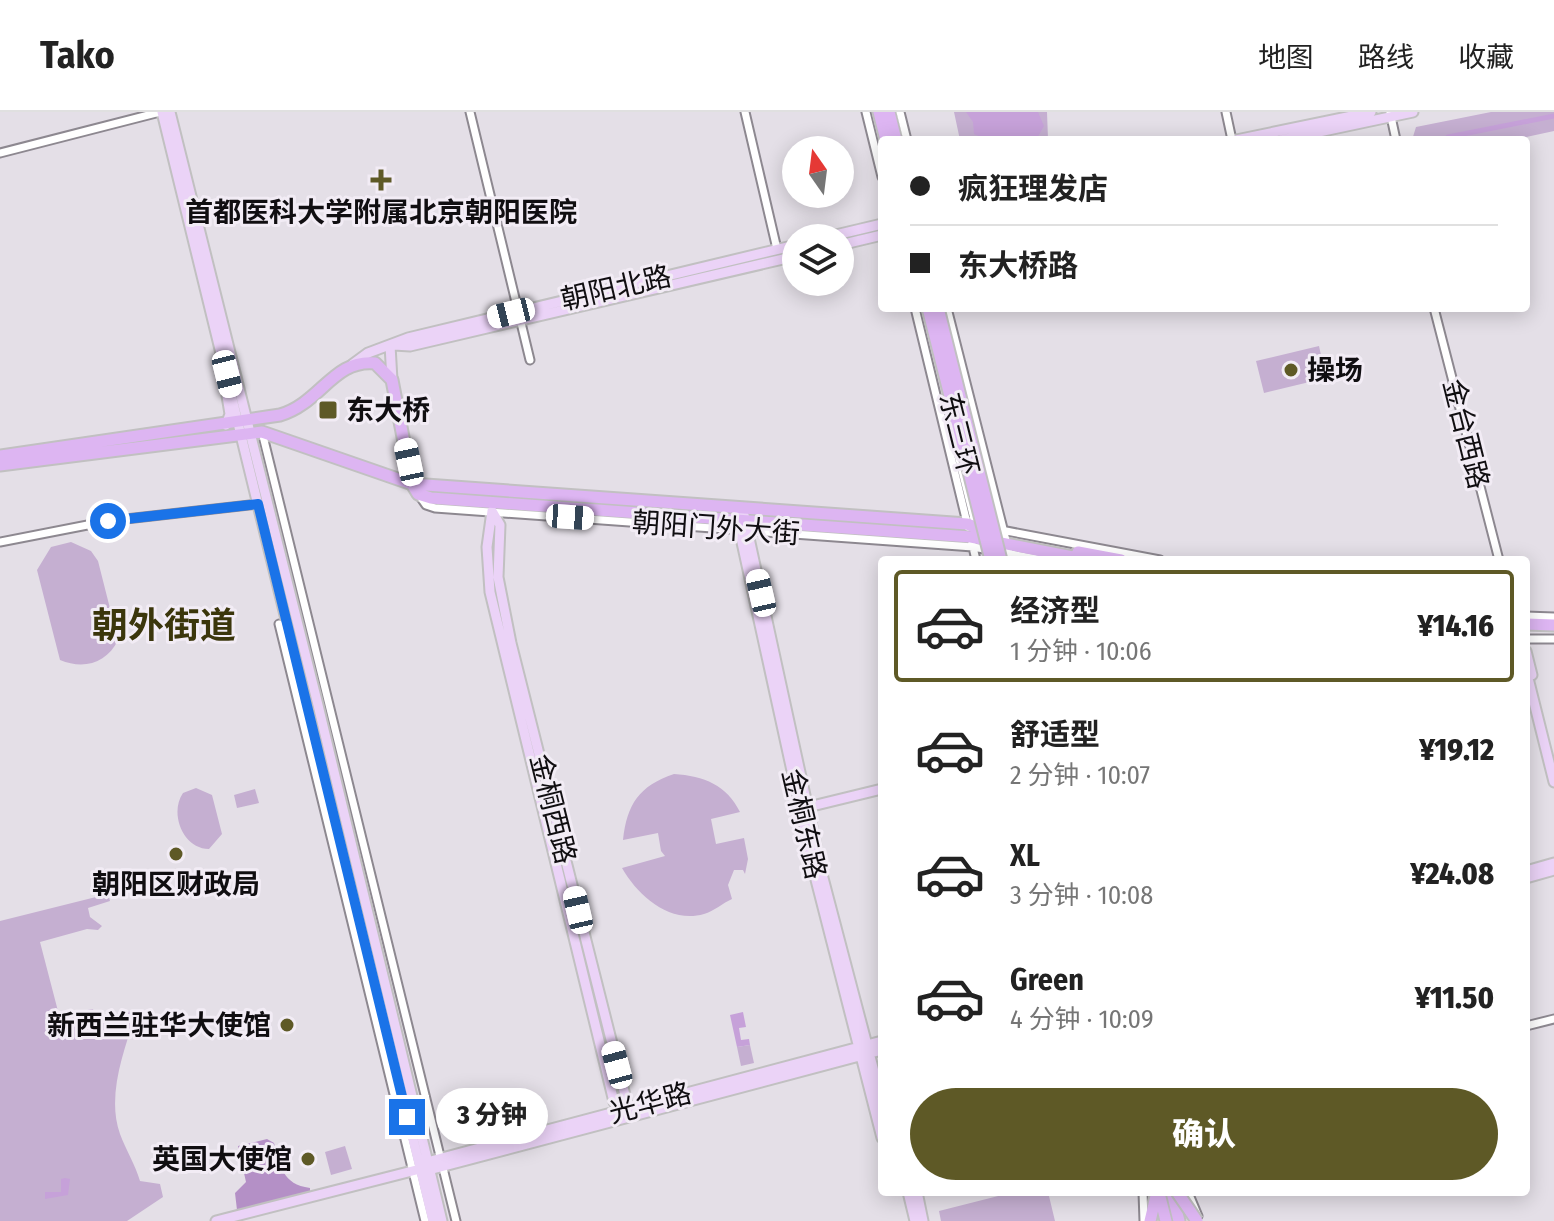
<!DOCTYPE html>
<html lang="zh">
<head>
<meta charset="utf-8">
<style>
	:root { --surface:#fff; --page:#f2f2f2; --text:#222; --muted:#767676; --line:#e0e0e0; --accent:#5e5926 }
	body { margin:0; font-family:"Fira Sans Condensed","Noto Sans SC",sans-serif; background:var(--page); color:var(--text); height:100vh; display:flex; flex-direction:column; font-size:30px; white-space:nowrap }
	* { box-sizing:border-box; margin:0 }
	p { font-size:26px; color:var(--muted) }
	.icon { flex:none; width:44px; height:44px; fill:none; stroke:currentColor; stroke-width:2; stroke-linecap:round; stroke-linejoin:round }
	.map { position:relative; flex:1; overflow:hidden }
	.details { position:absolute; left:878px; top:444px; width:652px; height:640px; display:flex; flex-direction:column; background:var(--surface); border-radius:8px; box-shadow:0 4px 20px #0003 }
	.details>* { flex:none }
	.hud { position:absolute; left:878px; top:24px; width:652px; height:176px; border-radius:8px; box-shadow:0 4px 20px #0003; display:grid; align-content:center; height:176px; padding:0 32px; background:var(--surface) }
	.needle { width:52px; rotate:346deg }
	.fabs { position:absolute; left:782px; top:24px; display:grid; gap:16px }
	.fabs a { display:grid; place-items:center; width:72px; height:72px; border-radius:50%; background:var(--surface); box-shadow:0 4px 20px #0003; font-size:40px }
	.end { position:absolute; width:36px; height:36px; margin:-18px; border:10px solid #1a73e8; background:#fff; box-shadow:0 0 0 4px #fff }
	.from { border-radius:50% }
	.bubble { position:absolute; height:56px; border-radius:28px; background:var(--surface); box-shadow:0 4px 20px #0003; font-size:26px; font-weight:800; line-height:56px; text-align:center }
	.car { position:absolute; width:24px; height:48px; margin:-24px -12px; border-radius:10px; box-shadow:0 0 6px 2px #0007; background:linear-gradient(#fff 24%,#345 0 40%,#fff 0 76%,#345 0 86%,#fff 0) }
	.hud b { display:flex; align-items:center; gap:28px; height:76px; font-size:30px }
	.hud b+b { border-top:2px solid var(--line) }
	.hud i { width:20px; height:20px; background:var(--text) }
	ul { padding:14px 0 0; list-style:none }
	li { display:flex; align-items:center; gap:24px; height:112px; margin:0 16px 12px; padding:0 16px; border:4px solid transparent; border-radius:8px }
	li div { flex:1 }
	li b { display:block; font-size:30px }
	li em { font-style:normal; font-weight:800 }
	li.selected { border-color:var(--accent) }
	li>.icon { width:72px; height:72px; stroke-width:1.5 }
	.button { display:flex; gap:16px; margin-top:auto; padding:16px 32px }
	.button a { flex:1; height:92px; border-radius:48px; background:var(--accent); color:#fff; font-size:32px; font-weight:800; line-height:92px; text-align:center }
	header { display:flex; align-items:center; gap:48px; box-sizing:border-box; height:112px; padding:0 40px; background:var(--surface); border-bottom:2px solid var(--line) }
	header strong { font-size:38px }
	nav { display:flex; gap:44px; margin-inline-start:auto; font-size:28px }
	.map>svg:first-child { display:block }
	.green { fill:#c5afd1 }
	.forest { fill:#b490c6 }
	.water { fill:#c6a1d9 }
	.lines { fill:none; stroke-linecap:round; stroke-linejoin:round }
	.canal { stroke:#c6a1d9; stroke-width:5 }
	.minor-casing { stroke:#8d8890; stroke-width:11 }
	.major-casing { stroke:#c1c0c1; stroke-width:13 }
	.highway-casing { stroke:#c1c0c1; stroke-width:15 }
	.minor { stroke:#fff; stroke-width:7 }
	.major { stroke:#ebd3f7; stroke-width:9 }
	.highway { stroke:#ddb5f2; stroke-width:11 }
	.highway-bridge-casing { stroke:#c1c0c1; stroke-width:15; stroke-linecap:butt }
	.highway-bridge { stroke:#ddb5f2; stroke-width:11 }
	.route { stroke:#1a73e8; stroke-width:10 }
	.poi-dot { fill:#5e5926; stroke:#f2ecf5; stroke-width:3 }
	.labels { text-anchor:middle; dominant-baseline:central; stroke-width:6; stroke-linejoin:round; paint-order:stroke }
	.poi-label { font-size:28px; font-weight:bold; fill:#100e11; stroke:#f2ecf5 }
	.street-label { font-size:28px; fill:#100e11; stroke:#f2ecf5 }
	.district-label { font-size:36px; font-weight:bold; fill:#3b360c; stroke:#f2ecf5 }
</style>
</head>
<body>
<header>
<strong>Tako</strong>
<nav><a>地图</a><a>路线</a><a>收藏</a></nav>
</header>
<div class="map">
<svg width="1554" height="1109" viewBox="0 0 1554 1109">
	<rect width="100%" height="100%" fill="#e4dfe7"/>
	<path class="green" d="M 954,0 L 1047,0 L 1048,27 L 960,28 Z
		M 1491,0 L 1554,0 L 1554,19 L 1513,28 L 1412,28 L 1416,15 Z
		M 1319,234 L 1326,266 L 1264,281 L 1256,249 Z
		M 71,430 L 91,439 L 98,449 L 118,528 C 107,551 84,558 60,548 L 37,458 L 51,435 Z
		M 674,662 C 704,664 727,673 740,700 L 711,707 L 716,732 L 744,726 L 748,747 L 745,762 L 743,758 L 734,758 L 728,773 L 732,787 C 723,791 714,799 704,802 C 670,812 638,784 622,756 L 665,744 L 661,739 L 658,721 L 623,728 C 627,692 639,674 674,662 Z
		M 196,676 L 212,683 L 222,722 L 209,737 C 183,737 169,701 183,681 Z
		M 255,677 L 259,691 L 237,696 L 234,683 Z
		M 108,782 L 110,789 L 88,796 L 90,805 L 102,814 L 98,818 L 87,817 L 40,830 L 59,903 L 93,897 L 96,906 L 137,898 C 125,936 106,983 120,1022 C 126,1038 135,1052 140,1069 L 160,1072 L 163,1085 L 127,1109 L 0,1109 L 0,809 Z
		M 750,933 L 754,951 L 741,954 L 737,935 Z
		M 345,1034 L 352,1057 L 331,1063 L 325,1040 Z
		M 1014,1080 L 1048,1080 L 1055,1109 L 941,1109 L 939,1099 Z"/>
	<path class="forest" d="M 267,1027 L 274,1031 C 281,1055 282,1072 310,1076 L 310,1080 L 237,1098 L 235,1081 L 246,1070 L 238,1034 Z"/>
	<path class="water" d="M 966,0 L 1038,0 L 1044,14 L 1036,28 L 988,28 L 974,22 L 973,10 Z
		M 743,900 L 746,915 L 739,916 L 741,928 L 749,927 L 750,933 L 737,935 L 730,903 Z
		M 65,1066 L 70,1067 L 68,1083 L 45,1087 L 45,1080 L 61,1080 L 61,1067 Z"/>
	<g class="lines">
		<path class="canal" d="M 1448,25 L 1554,4"/>
		<defs>
			<path id="minor" d="M 470,0 L 530,248
				M 745,0 L 777,137
				M 866,0 L 882,65
				M 900,0 L 907,28
				M 1226,0 L 1232,28
				M 1390,0 L 1396,28
				M 0,41 L 160,0
				M 915,196 L 968,415
				M 947,196 L 1011,448
				M 1434,196 L 1499,448
				M 944,309 L 952,319 L 976,415
				M 262,320 L 456,1109
				M 419,383 L 426,393 L 435,396 L 973,435 L 1043,448
				M 1001,418 L 1160,448
				M 0,430 L 108,409 L 258,392
				M 972,431 L 976,448
				M 1526,504 L 1554,505
				M 279,512 L 425,1109
				M 1526,527 L 1554,527
				M 1526,914 L 1554,907
				M 1143,1080 L 1144,1109
				M 1188,1080 L 1198,1104"/>
			<path id="major" d="M 162,0 L 433,1109
				M 170,0 L 318,593 L 442,1109
				M 1236,28 L 1371,0
				M 1281,28 L 1413,0
				M 823,126 L 882,112
				M 840,133 L 882,123
				M 390,233 L 392,268
				M 394,233 L 410,234 L 796,144
				M 353,252 L 368,241 L 408,226 L 796,133
				M 226,313 L 230,302 L 227,284
				M 492,399 L 500,413 L 498,465 L 511,531 L 626,987 L 620,999
				M 492,399 L 487,435 L 490,480 L 614,990 L 620,999
				M 736,403 L 815,764 L 882,1026
				M 744,403 L 823,766 L 882,990
				M 1526,539 L 1532,563
				M 1526,558 L 1554,670
				M 804,696 L 882,677
				M 1526,759 L 1554,751
				M 1526,766 L 1554,758
				M 429,1058 L 882,938
				M 908,1080 L 915,1109
				M 917,1080 L 923,1109
				M 216,1109 L 420,1057 L 427,1050 L 882,929"/>
			<path id="highway" d="M 879,0 L 886,28
				M 889,0 L 896,28
				M 0,344 L 280,303 C 321,291 333,247 375,251 L 392,268 L 412,372 L 418,382 L 431,386 L 971,425 L 1088,448
				M 0,353 L 262,320 L 412,372 L 967,412 L 991,421
				M 1078,440 L 1121,448
				M 1526,512 L 1554,513
				M 1172,1080 L 1179,1109
				M 1159,1081 L 1166,1109
				M 1150,1109 L 1157,1080"/>
		</defs>
		<use href="#minor" class="minor-casing"/>
		<use href="#major" class="major-casing"/>
		<use href="#highway" class="highway-casing"/>
		<use href="#minor" class="minor"/>
		<use href="#major" class="major"/>
		<use href="#highway" class="highway"/>
		<defs>
			<path id="highway-bridge" d="M 928,196 L 991,448
				M 938,196 L 1001,448
				M 1177,1080 L 1197,1109"/>
		</defs>
		<use href="#highway-bridge" class="highway-bridge-casing"/>
		<use href="#highway-bridge" class="highway-bridge"/>
	</g>
	<g class="lines">
		<path class="route" d="M 108,409 L 258,392 L 407,1005"/>
	</g>
	<g class="poi-dot">
		<path d="M377 56h8v8h8v8h-8v8h-8v-8h-8v-8h8z"/>
		<circle cx="1291" cy="258" r="8"/>
		<rect x="318" y="288" width="20" height="20" rx="4"/>
		<circle cx="176" cy="742" r="8"/>
		<circle cx="287" cy="913" r="8"/>
		<circle cx="308" cy="1047" r="8"/>
	</g>
	<g class="labels">
		<g class="poi-label">
			<text x="381" y="100">首都医科大学附属北京朝阳医院</text>
			<text x="1307" y="258" text-anchor="start">操场</text>
			<text x="346" y="298" text-anchor="start">东大桥</text>
			<text x="176" y="772">朝阳区财政局</text>
			<text x="271" y="913" text-anchor="end">新西兰驻华大使馆</text>
			<text x="292" y="1047" text-anchor="end">英国大使馆</text>
		</g>
		<g class="street-label">
			<text transform="translate(616 176) rotate(-13)">朝阳北路</text>
			<text transform="translate(959 322) rotate(76)">东三环</text>
			<text transform="translate(1466 322) rotate(76)">金台西路</text>
			<text transform="translate(716 416) rotate(4)">朝阳门外大街</text>
			<text transform="translate(553 697) rotate(76)">金桐西路</text>
			<text transform="translate(804 712) rotate(77)">金桐东路</text>
			<text transform="translate(650 991) rotate(-15)">光华路</text>
		</g>
		<g class="district-label">
			<text x="164" y="514">朝外街道</text>
		</g>
	</g>
</svg>
<div class="fabs">
<a><svg class="needle" viewBox="-14 -14 28 28"><path d="M0-13l5 13h-10z" fill="#e53935"/><path d="M0 13l5-13h-10z" fill="#767676"/></svg></a>
<a><svg class="icon" aria-label="layers" viewBox="0 0 24 24"><path d="M12 4l9 5-9 5-9-5zM3 14l9 5 9-5"/></svg></a>
</div>
<i class="end from" style="left:108px;top:409px"></i>
<i class="end" style="left:407px;top:1005px"></i>
<div class="bubble" style="left:436px;top:976px;width:112px">3 分钟</div>
<i class="car" style="left:511px;top:201px;rotate:256deg"></i>
<i class="car" style="left:227px;top:262px;rotate:166deg"></i>
<i class="car" style="left:409px;top:350px;rotate:348deg"></i>
<i class="car" style="left:570px;top:405px;rotate:94deg"></i>
<i class="car" style="left:761px;top:481px;rotate:347deg"></i>
<i class="car" style="left:578px;top:798px;rotate:347deg"></i>
<i class="car" style="left:617px;top:953px;rotate:345deg"></i>
<div class="hud">
<b><i class="from"></i>疯狂理发店</b>
<b><i></i>东大桥路</b>
</div>
<section class="details">
<ul>
<li class="selected"><svg class="icon" aria-label="car" viewBox="0 0 24 24"><path d="M5 17H2v-5l4-1 3-4h7l3 4 3 1v5h-3M9 17h6M6 11h13"/><circle cx="7" cy="17" r="2"/><circle cx="17" cy="17" r="2"/></svg><div><b>经济型</b><p>1 分钟 · 10:06</p></div><em>¥14.16</em></li>
<li><svg class="icon" aria-label="car" viewBox="0 0 24 24"><path d="M5 17H2v-5l4-1 3-4h7l3 4 3 1v5h-3M9 17h6M6 11h13"/><circle cx="7" cy="17" r="2"/><circle cx="17" cy="17" r="2"/></svg><div><b>舒适型</b><p>2 分钟 · 10:07</p></div><em>¥19.12</em></li>
<li><svg class="icon" aria-label="car" viewBox="0 0 24 24"><path d="M5 17H2v-5l4-1 3-4h7l3 4 3 1v5h-3M9 17h6M6 11h13"/><circle cx="7" cy="17" r="2"/><circle cx="17" cy="17" r="2"/></svg><div><b>XL</b><p>3 分钟 · 10:08</p></div><em>¥24.08</em></li>
<li><svg class="icon" aria-label="car" viewBox="0 0 24 24"><path d="M5 17H2v-5l4-1 3-4h7l3 4 3 1v5h-3M9 17h6M6 11h13"/><circle cx="7" cy="17" r="2"/><circle cx="17" cy="17" r="2"/></svg><div><b>Green</b><p>4 分钟 · 10:09</p></div><em>¥11.50</em></li>
</ul>
<div class="button"><a>确认</a></div>
</section>
</div>
</body>
</html>
